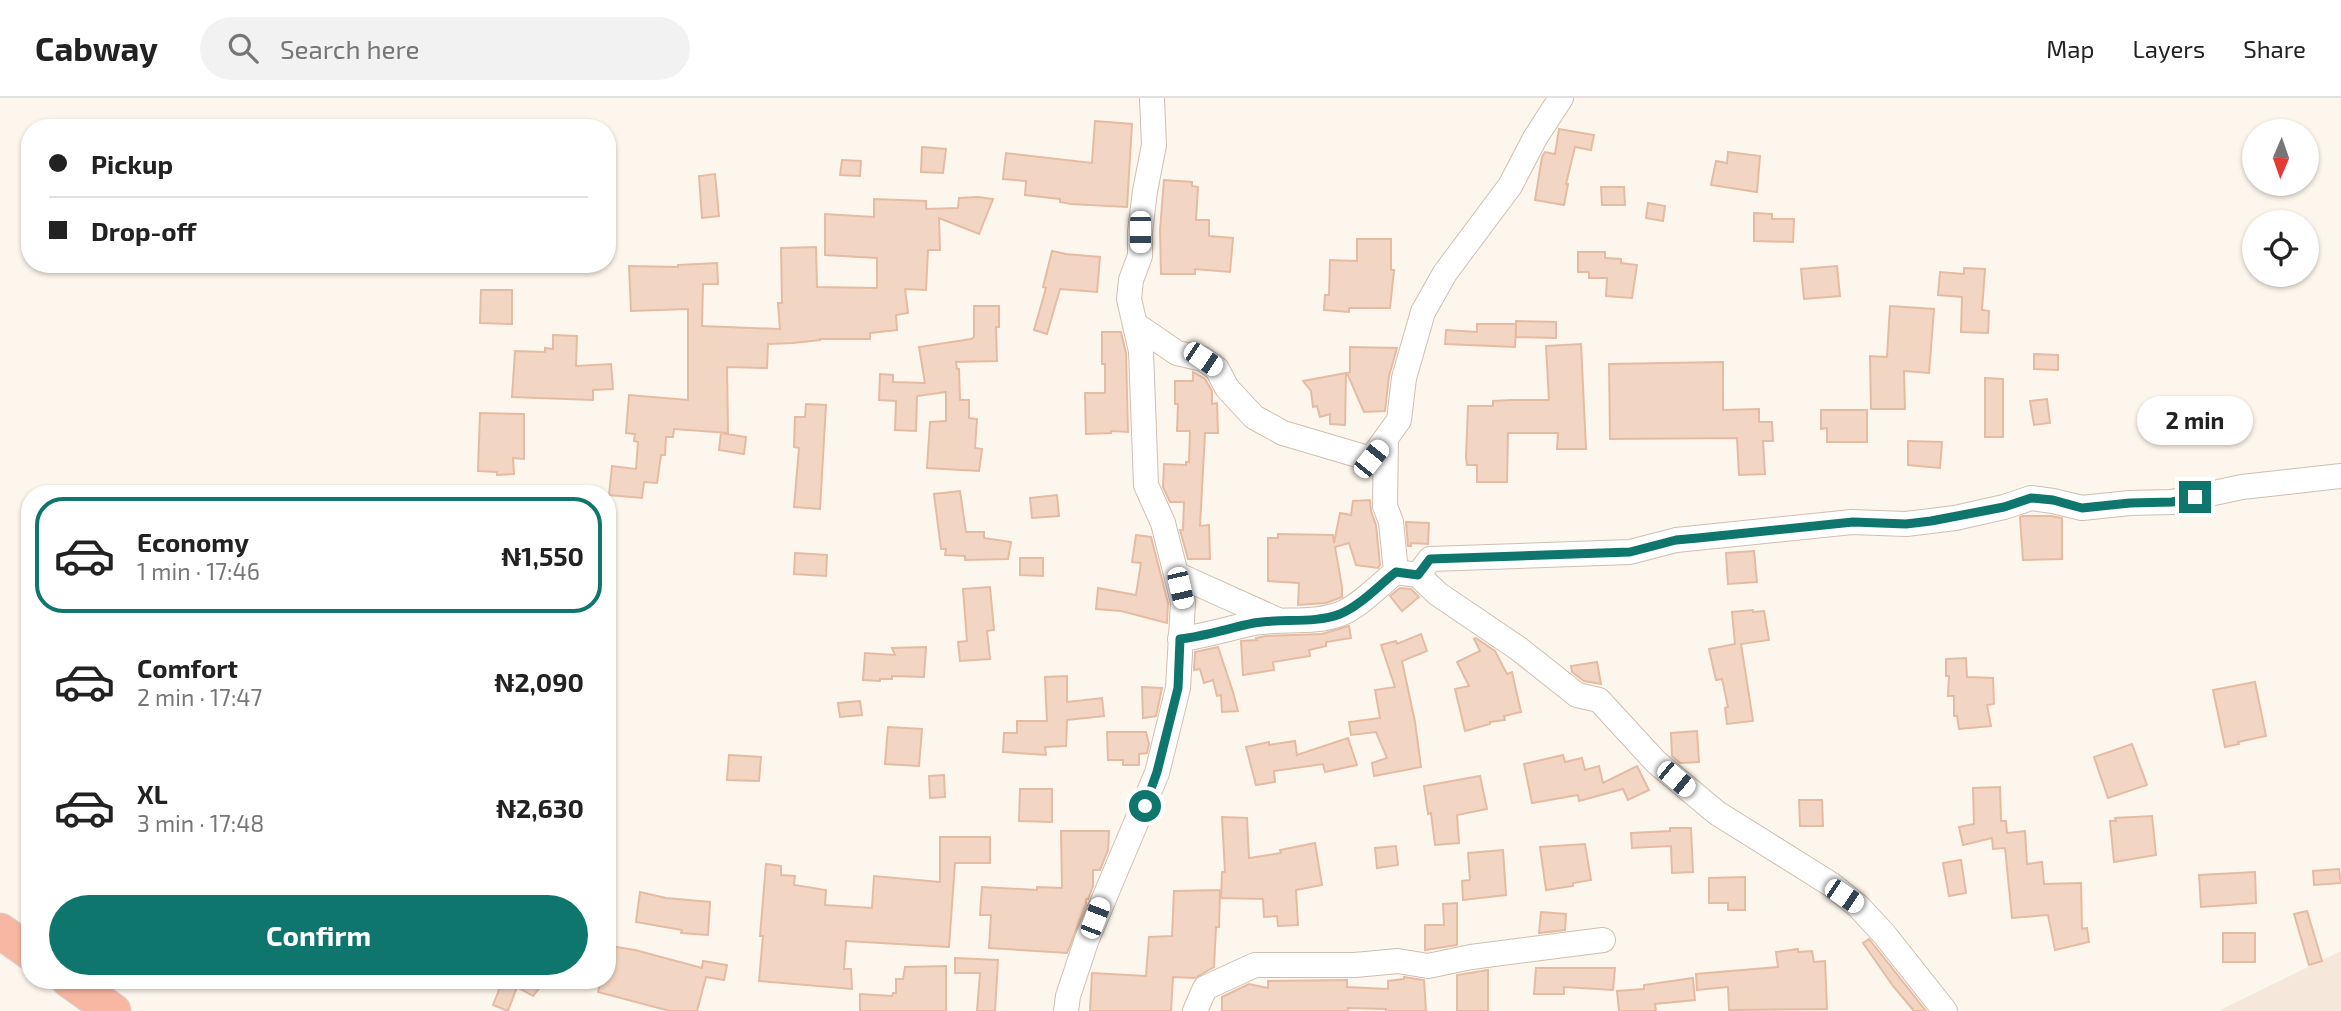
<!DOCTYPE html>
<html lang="en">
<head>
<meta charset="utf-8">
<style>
	:root { --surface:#fff; --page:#f2f2f2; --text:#222; --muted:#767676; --line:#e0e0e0; --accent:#0f766e }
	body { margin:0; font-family:"Exo 2",sans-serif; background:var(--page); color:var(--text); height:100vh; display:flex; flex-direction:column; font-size:26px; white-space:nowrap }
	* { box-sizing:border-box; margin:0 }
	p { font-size:23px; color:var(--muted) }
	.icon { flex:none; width:38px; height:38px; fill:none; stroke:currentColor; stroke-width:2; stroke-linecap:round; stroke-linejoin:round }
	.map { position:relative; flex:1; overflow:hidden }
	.side { position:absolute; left:21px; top:387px; width:595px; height:504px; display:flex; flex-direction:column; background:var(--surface); border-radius:28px; box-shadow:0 2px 5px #0004 }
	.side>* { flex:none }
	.guide { position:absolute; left:21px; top:21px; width:595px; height:154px; border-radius:28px; box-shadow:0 2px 5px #0004; display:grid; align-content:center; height:154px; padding:0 28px; background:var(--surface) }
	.needle { width:46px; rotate:182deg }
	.tools { position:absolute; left:2242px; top:21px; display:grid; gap:14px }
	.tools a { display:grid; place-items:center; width:77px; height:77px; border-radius:50%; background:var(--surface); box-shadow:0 2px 5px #0004; font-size:35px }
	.end { position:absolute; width:32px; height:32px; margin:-16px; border:9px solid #0f766e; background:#fff; box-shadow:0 0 0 4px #fff }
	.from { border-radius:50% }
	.bubble { position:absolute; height:49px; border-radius:24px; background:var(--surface); box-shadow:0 2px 5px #0004; font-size:23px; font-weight:700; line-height:49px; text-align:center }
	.car { position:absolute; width:21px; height:42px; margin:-21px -10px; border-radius:9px; box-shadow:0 0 5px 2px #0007; background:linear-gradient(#fff 24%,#345 0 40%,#fff 0 76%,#345 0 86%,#fff 0) }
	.guide b { display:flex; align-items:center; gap:24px; height:66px; font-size:26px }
	.guide b+b { border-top:2px solid var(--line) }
	.guide i { width:18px; height:18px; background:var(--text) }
	ul { padding:12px 0 0; list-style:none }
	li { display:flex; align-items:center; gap:21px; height:116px; margin:0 14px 10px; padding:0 14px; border:4px solid transparent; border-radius:28px }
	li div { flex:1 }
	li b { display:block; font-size:26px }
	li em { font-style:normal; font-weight:700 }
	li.selected { border-color:var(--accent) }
	li>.icon { width:63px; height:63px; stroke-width:1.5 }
	.cta { display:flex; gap:14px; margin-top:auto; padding:14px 28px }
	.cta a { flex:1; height:80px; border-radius:42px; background:var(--accent); color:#fff; font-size:28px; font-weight:700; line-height:80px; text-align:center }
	header { display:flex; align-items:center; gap:42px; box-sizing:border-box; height:98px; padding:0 35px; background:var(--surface); border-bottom:2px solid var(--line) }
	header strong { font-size:33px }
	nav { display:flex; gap:38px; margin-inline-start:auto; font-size:24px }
	.search { width:490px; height:63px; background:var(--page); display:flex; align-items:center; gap:18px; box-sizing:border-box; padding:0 24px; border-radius:38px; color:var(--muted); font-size:26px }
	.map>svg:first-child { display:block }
	.residential { fill:#f5e8da }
	.building { fill:#f3d5c3; stroke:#e6bba3; stroke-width:2 }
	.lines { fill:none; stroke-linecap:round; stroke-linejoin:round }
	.minor-casing { stroke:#d1beb0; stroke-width:26 }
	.highway-casing { stroke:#dad1cd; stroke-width:37 }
	.minor { stroke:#fff; stroke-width:24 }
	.highway { stroke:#f7b7a3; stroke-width:35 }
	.route { stroke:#0f766e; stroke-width:9 }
</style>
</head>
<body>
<header>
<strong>Cabway</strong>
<div class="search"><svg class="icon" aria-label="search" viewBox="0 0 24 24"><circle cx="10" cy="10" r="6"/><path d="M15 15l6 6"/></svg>Search here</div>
<nav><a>Map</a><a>Layers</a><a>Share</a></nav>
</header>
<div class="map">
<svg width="2341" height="913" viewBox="0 0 2341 913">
	<rect width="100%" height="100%" fill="#fdf6ec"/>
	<path class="residential" d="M 2341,853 L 2341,913 L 2218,913 Z"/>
	<path class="building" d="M 1095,23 L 1132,26 L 1127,109 L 1071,106 L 1060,104 L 1060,101 L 1025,97 L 1026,83 L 1003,81 L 1006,55 L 1092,65 Z
		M 1559,31 L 1594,37 L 1591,52 L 1575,49 L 1566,86 L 1568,86 L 1564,107 L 1535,102 L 1542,59 L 1545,54 L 1555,56 Z
		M 922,49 L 946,51 L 943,75 L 921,74 Z
		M 1728,54 L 1760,58 L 1757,94 L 1711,87 L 1716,63 L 1727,65 Z
		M 842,62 L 861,63 L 860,78 L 840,77 Z
		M 715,76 L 719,118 L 702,120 L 699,78 Z
		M 1164,82 L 1192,84 L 1192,88 L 1198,89 L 1196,122 L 1209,122 L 1209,138 L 1233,140 L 1230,174 L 1195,171 L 1195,176 L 1161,176 L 1160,132 Z
		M 1601,89 L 1624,89 L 1625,107 L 1602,107 Z
		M 978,99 L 993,101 L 979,136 L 939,120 L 940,152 L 928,152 L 926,192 L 905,191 L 908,215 L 896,217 L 897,232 L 870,235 L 870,241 L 820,241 L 820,242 L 793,245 L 768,246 L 767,270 L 727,269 L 728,335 L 674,331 L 673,339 L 666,339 L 665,357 L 661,357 L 657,385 L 644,384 L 642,400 L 609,397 L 612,368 L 636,371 L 638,344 L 634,343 L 635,336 L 626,335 L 629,297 L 688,302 L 688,211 L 631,213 L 629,168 L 678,169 L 678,167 L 717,165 L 718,186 L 703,186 L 702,228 L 780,231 L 778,205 L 782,205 L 781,150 L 816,149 L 817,189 L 877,190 L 877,160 L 825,157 L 825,116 L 874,119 L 874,101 L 926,103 L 926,111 L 958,110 L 959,100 Z
		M 1648,105 L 1665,108 L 1663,123 L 1646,120 Z
		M 1754,115 L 1772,116 L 1772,121 L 1794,121 L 1793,144 L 1754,143 Z
		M 1357,141 L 1391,141 L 1391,172 L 1394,172 L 1390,210 L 1349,210 L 1349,214 L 1324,212 L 1325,197 L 1329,197 L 1330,162 L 1357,163 Z
		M 1052,153 L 1066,156 L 1100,159 L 1097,194 L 1060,191 L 1047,236 L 1034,232 L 1046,190 L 1043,189 Z
		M 1578,154 L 1605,154 L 1605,160 L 1621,161 L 1621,165 L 1637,167 L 1632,200 L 1606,198 L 1607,180 L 1589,180 L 1589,174 L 1578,174 Z
		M 1837,168 L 1840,198 L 1804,201 L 1801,171 Z
		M 1964,170 L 1985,171 L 1982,212 L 1989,213 L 1988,235 L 1961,234 L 1962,199 L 1938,197 L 1940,174 L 1964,176 Z
		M 481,192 L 512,192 L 512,226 L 480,225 Z
		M 974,208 L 999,208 L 999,229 L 996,229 L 997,263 L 956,264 L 957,271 L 959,271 L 960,302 L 969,302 L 969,320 L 977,321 L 975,350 L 982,351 L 979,373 L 927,370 L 930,324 L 946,323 L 946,294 L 917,298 L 916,333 L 895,332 L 896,303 L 879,302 L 880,276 L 893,277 L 893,284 L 925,285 L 919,249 L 971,241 L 974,239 Z
		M 1890,208 L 1934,211 L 1929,275 L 1904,273 L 1905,311 L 1871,311 L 1870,258 L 1887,259 Z
		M 1516,223 L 1556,224 L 1556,240 L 1516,239 Z
		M 1477,226 L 1516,226 L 1515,249 L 1445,246 L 1446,232 L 1477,234 Z
		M 1102,234 L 1121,234 L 1126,255 L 1128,334 L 1111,333 L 1111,335 L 1086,336 L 1085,295 L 1105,295 L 1105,266 L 1102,266 Z
		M 553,237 L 577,238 L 576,268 L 611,266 L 613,291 L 593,292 L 593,302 L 512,299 L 515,253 L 545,254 L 545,250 L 553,251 Z
		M 1581,246 L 1586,351 L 1557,351 L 1558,335 L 1508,335 L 1507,384 L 1477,384 L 1477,367 L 1467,367 L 1466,359 L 1468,308 L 1493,308 L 1493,303 L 1511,302 L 1549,302 L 1546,248 Z
		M 1350,249 L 1397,250 L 1389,278 L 1385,313 L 1364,314 L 1347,275 L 1350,274 Z
		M 2034,256 L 2058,257 L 2058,272 L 2034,271 Z
		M 1723,264 L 1723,312 L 1759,311 L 1759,324 L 1772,324 L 1773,343 L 1763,343 L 1765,376 L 1739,377 L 1737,340 L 1610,341 L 1609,266 Z
		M 1193,274 L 1205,281 L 1212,293 L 1212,306 L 1217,305 L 1218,335 L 1205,335 L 1200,428 L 1209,427 L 1210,461 L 1188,461 L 1180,432 L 1183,432 L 1184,404 L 1170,404 L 1163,389 L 1164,366 L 1186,367 L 1186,364 L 1189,364 L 1190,333 L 1177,333 L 1178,306 L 1175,306 L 1175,283 L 1193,283 Z
		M 1346,275 L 1345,327 L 1330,326 L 1330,316 L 1320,319 L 1317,308 L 1313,309 L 1311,293 L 1303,283 Z
		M 1985,280 L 2003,281 L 2003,339 L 1985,339 Z
		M 2047,301 L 2050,325 L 2034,327 L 2030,303 Z
		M 806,306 L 826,307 L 820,411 L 794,409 L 799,350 L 794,349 L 795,319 L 805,319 Z
		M 1821,312 L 1867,312 L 1867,344 L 1827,344 L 1827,330 L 1821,331 Z
		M 480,315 L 524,316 L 524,361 L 513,360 L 514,376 L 497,377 L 497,374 L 478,373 Z
		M 721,335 L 746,339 L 744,356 L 719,352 Z
		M 1908,343 L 1942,344 L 1940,370 L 1908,367 Z
		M 960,393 L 966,434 L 984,434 L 984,440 L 1011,444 L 1008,461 L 965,462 L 965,458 L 945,457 L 946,451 L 941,451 L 934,396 Z
		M 1057,397 L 1059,418 L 1032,420 L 1030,400 Z
		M 1370,402 L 1371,413 L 1376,427 L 1380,467 L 1378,470 L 1356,467 L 1349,445 L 1335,449 L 1342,489 L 1342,499 L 1326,505 L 1298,507 L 1299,485 L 1268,483 L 1268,440 L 1278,440 L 1278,436 L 1333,437 L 1334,445 L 1340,415 L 1351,417 L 1353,403 Z
		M 2023,418 L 2051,418 L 2062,420 L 2062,461 L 2023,462 L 2020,419 Z
		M 1406,424 L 1429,425 L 1428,446 L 1411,445 L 1411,448 L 1408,448 Z
		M 1136,437 L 1151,439 L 1168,505 L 1167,525 L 1121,513 L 1096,511 L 1098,490 L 1136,497 L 1141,465 L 1132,464 Z
		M 1754,453 L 1757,484 L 1728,486 L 1726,455 Z
		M 795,455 L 827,457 L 826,478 L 794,476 Z
		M 1020,460 L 1043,460 L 1043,478 L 1020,477 Z
		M 990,489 L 994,532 L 987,533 L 990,561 L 960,563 L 958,544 L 967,543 L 963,491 Z
		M 1400,490 L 1411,491 L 1419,499 L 1402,513 L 1390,498 Z
		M 1753,512 L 1753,514 L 1764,513 L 1769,542 L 1741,546 L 1753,623 L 1727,626 L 1725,610 L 1728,609 L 1722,581 L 1716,582 L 1709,551 L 1735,546 L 1732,514 Z
		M 1349,528 L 1351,540 L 1326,544 L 1326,548 L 1309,552 L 1310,558 L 1273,564 L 1274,572 L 1243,577 L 1241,543 L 1257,542 L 1256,540 L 1266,538 L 1322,536 Z
		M 1421,536 L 1427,553 L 1402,563 L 1415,624 L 1421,669 L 1374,678 L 1372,665 L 1387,660 L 1376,634 L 1351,637 L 1349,624 L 1380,620 L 1375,592 L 1395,589 L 1381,547 L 1396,543 L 1397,546 Z
		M 1476,540 L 1495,553 L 1507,576 L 1512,574 L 1521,614 L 1504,618 L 1505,622 L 1490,624 L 1490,626 L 1465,633 L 1455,591 L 1469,588 L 1457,564 L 1480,553 L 1474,541 Z
		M 926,549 L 924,579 L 892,578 L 892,581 L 880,581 L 880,583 L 863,582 L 865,555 L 895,557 L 892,550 Z
		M 1218,549 L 1233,594 L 1238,613 L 1222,614 L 1221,597 L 1217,598 L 1213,582 L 1204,585 L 1200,571 L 1194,572 L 1195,554 Z
		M 1966,560 L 1967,579 L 1993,580 L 1994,606 L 1987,607 L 1991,628 L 1959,631 L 1957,618 L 1954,618 L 1954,598 L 1948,598 L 1949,578 L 1946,578 L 1946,561 Z
		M 1597,564 L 1601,586 L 1584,583 L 1572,574 L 1571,568 Z
		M 1067,578 L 1067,604 L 1102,600 L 1104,618 L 1067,622 L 1066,648 L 1045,649 L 1046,657 L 1003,654 L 1004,635 L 1017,635 L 1017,623 L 1047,623 L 1045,579 Z
		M 2255,584 L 2266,638 L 2238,644 L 2239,646 L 2225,649 L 2213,592 Z
		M 1142,589 L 1162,590 L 1156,618 L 1143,620 Z
		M 860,603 L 862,617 L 840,619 L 838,605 Z
		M 888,629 L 922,631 L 919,668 L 885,666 Z
		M 1697,633 L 1699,664 L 1680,665 L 1672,658 L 1671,635 Z
		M 1107,634 L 1146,634 L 1149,646 L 1147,655 L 1139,656 L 1139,667 L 1123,667 L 1123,662 L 1108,662 Z
		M 1348,640 L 1357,667 L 1325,674 L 1323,666 L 1274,673 L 1275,684 L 1256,687 L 1246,649 L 1269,644 L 1269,647 L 1295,643 L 1297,657 Z
		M 2132,646 L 2147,687 L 2108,700 L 2094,659 Z
		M 729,657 L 761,659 L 759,683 L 727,682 Z
		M 1563,657 L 1565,664 L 1582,660 L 1585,672 L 1599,668 L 1603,685 L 1637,668 L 1649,692 L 1628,702 L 1623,691 L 1579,703 L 1578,697 L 1532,705 L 1524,666 Z
		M 944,677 L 945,699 L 930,700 L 929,678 Z
		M 1480,678 L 1487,711 L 1457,717 L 1459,745 L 1435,747 L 1431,715 L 1428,716 L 1424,688 Z
		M 2000,689 L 2001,723 L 2006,723 L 2007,735 L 2025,733 L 2027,766 L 2042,764 L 2044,786 L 2081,785 L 2082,831 L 2087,830 L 2089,844 L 2055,852 L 2048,817 L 2012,820 L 2005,750 L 1993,751 L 1992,740 L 1963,747 L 1959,729 L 1974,726 L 1973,690 Z
		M 1020,691 L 1052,691 L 1052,724 L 1019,723 Z
		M 1799,702 L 1822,702 L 1823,728 L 1800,728 Z
		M 2152,718 L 2156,757 L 2114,764 L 2110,723 L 2116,723 L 2115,720 Z
		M 1222,719 L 1247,720 L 1249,760 L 1281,755 L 1280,752 L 1315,745 L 1322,787 L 1296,792 L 1298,827 L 1278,828 L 1277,818 L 1264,819 L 1263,801 L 1221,800 L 1222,774 L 1225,774 Z
		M 1670,730 L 1691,730 L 1693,774 L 1672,775 L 1671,748 L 1632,750 L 1631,735 L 1670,733 Z
		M 1061,733 L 1109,733 L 1108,752 L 1100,772 L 1093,772 L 1093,788 L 1088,801 L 1086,801 L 1086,806 L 1067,855 L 989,850 L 991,817 L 980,817 L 982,789 L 1037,792 L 1037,789 L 1062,790 Z
		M 940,739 L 990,739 L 990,765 L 955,765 L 949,849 L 846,843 L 844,871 L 851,871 L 852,891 L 759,883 L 763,838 L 760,838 L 766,766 L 781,768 L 781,777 L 795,778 L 794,787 L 826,792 L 825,807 L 872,810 L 874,778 L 940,784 Z
		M 1585,746 L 1591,782 L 1573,785 L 1573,788 L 1546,792 L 1540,749 Z
		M 1396,748 L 1398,767 L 1377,770 L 1375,750 Z
		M 1503,752 L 1506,797 L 1463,802 L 1462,783 L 1470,782 L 1468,755 Z
		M 1961,762 L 1966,795 L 1949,798 L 1943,765 Z
		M 2339,771 L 2341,785 L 2314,787 L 2313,773 Z
		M 2255,774 L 2256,805 L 2201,809 L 2199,777 Z
		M 1745,779 L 1745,812 L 1728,812 L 1728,805 L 1709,805 L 1709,780 Z
		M 1220,792 L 1219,829 L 1216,829 L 1214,869 L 1195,880 L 1173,879 L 1171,913 L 1090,913 L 1092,875 L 1146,878 L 1149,839 L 1172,838 L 1174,793 Z
		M 640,794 L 666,800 L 710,804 L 708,837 L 681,835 L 682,832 L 636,824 Z
		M 1457,805 L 1457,847 L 1425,852 L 1425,827 L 1444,827 L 1443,806 Z
		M 2307,813 L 2322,863 L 2309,867 L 2294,816 Z
		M 1541,814 L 1566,816 L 1565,832 L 1539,835 Z
		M 2223,835 L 2255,835 L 2255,864 L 2223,864 Z
		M 1869,841 L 1873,846 L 1926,913 L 1914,913 L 1893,888 L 1863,845 Z
		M 610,848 L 635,852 L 702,870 L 703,863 L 727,867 L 724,882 L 706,879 L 697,913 L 670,913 L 598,894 L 601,882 L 607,882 L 607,859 Z
		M 1798,851 L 1798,854 L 1812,853 L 1814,864 L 1825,863 L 1827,911 L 1729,912 L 1728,889 L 1697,892 L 1696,876 L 1778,869 L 1776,854 Z
		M 955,860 L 998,862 L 995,913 L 977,913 L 980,875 L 955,875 Z
		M 946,868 L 946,913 L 860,913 L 860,896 L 892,898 L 893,895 L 896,895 L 896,881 L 903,881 L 905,869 Z
		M 1536,870 L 1615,870 L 1613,892 L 1564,889 L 1564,896 L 1534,896 Z
		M 1488,872 L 1488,913 L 1457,913 L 1457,877 Z
		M 1404,879 L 1424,882 L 1426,913 L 1386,913 L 1386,911 L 1348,910 L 1348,913 L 1222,913 L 1222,899 L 1249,886 L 1268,890 L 1268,883 L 1347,882 L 1347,889 L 1388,891 L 1388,883 L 1404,881 Z
		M 1693,880 L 1695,902 L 1655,906 L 1656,913 L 1619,913 L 1617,893 L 1644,891 L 1644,887 Z
		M 503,882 L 546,882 L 533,898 L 517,889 L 508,913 L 493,907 Z"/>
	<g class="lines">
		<defs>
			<path id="minor" d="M 1136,227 L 1177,255 L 1203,261 L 1217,271 L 1227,290 L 1254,319 L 1283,335 L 1371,361 L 1399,322 L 1404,280 L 1423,214 L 1445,175 L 1510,88 L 1535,40 L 1561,0
				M 1386,342 L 1385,408 L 1391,424 L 1396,474
				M 1176,476 L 1278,522
				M 1418,477 L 1430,461 L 1630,454 L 1676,442 L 1852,424 L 1906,426 L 1955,420 L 2004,409 L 2031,400 L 2053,403 L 2082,410 L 2130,405 L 2172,404 L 2242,389 L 2341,378
				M 1180,541 C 1206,538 1229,530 1254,525 C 1282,520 1314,526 1340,516 C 1359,509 1379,487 1396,474 L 1418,477 L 1438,496 L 1519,551 L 1577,597 L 1599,602 L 1656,664 L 1717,715 L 1832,787 L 1858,808 L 1884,836 L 1945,913
				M 1066,913 L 1068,898 L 1087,841 L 1157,675 L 1178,590 L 1183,504 L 1163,425 L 1146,387 L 1141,253 L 1129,201 L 1131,182 L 1140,158 L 1140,134 L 1145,93 L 1154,47 L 1152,0
				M 1195,913 L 1205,890 L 1255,867 L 1355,867 L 1398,863 L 1428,868 L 1471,859 L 1603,842"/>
			<path id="highway" d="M 0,833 L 30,854
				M 69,882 L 113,913"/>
		</defs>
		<use href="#minor" class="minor-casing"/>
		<use href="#highway" class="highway-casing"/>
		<use href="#minor" class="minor"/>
		<use href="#highway" class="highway"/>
	</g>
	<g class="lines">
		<path class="route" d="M 1145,708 L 1157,674 L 1178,590 L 1180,541 C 1206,538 1229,530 1254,525 C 1282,520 1314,526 1340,516 C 1360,508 1379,487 1396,474 L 1418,477 L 1430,461 L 1630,454 L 1676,442 L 1698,440 L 1853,424 L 1906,426 L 1931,423 L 2004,409 L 2031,400 L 2053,402 L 2082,410 L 2130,405 L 2172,404 L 2195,399"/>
	</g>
</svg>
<div class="tools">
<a><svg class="needle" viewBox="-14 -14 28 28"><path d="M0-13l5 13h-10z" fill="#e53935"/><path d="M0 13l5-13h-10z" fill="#767676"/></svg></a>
<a><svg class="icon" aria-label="locate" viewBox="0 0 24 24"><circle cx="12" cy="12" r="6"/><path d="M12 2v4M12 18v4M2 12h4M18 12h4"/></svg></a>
</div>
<i class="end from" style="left:1145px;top:708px"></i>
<i class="end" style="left:2195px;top:399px"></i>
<div class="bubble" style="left:2137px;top:298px;width:116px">2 min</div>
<i class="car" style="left:1140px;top:134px;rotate:180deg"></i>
<i class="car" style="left:1203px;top:261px;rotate:124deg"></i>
<i class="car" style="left:1371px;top:361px;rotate:39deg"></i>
<i class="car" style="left:1180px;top:490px;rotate:167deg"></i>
<i class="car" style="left:1676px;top:681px;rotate:130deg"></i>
<i class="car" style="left:1844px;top:798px;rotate:124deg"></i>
<i class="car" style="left:1095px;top:820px;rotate:21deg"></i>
<div class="guide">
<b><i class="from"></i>Pickup</b>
<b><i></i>Drop-off</b>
</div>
<section class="side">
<ul>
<li class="selected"><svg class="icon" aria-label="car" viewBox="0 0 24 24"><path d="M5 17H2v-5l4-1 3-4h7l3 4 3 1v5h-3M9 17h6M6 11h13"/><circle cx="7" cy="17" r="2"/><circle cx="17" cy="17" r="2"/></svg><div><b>Economy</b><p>1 min · 17:46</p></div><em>₦1,550</em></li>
<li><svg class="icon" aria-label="car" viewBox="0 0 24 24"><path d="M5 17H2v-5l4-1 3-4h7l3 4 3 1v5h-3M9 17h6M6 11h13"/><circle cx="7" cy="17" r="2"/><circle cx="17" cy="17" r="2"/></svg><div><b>Comfort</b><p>2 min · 17:47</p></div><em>₦2,090</em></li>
<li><svg class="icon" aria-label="car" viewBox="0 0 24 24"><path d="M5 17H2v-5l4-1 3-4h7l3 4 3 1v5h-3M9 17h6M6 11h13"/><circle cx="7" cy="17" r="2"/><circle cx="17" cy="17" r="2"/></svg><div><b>XL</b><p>3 min · 17:48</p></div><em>₦2,630</em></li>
</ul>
<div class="cta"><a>Confirm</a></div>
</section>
</div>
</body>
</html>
